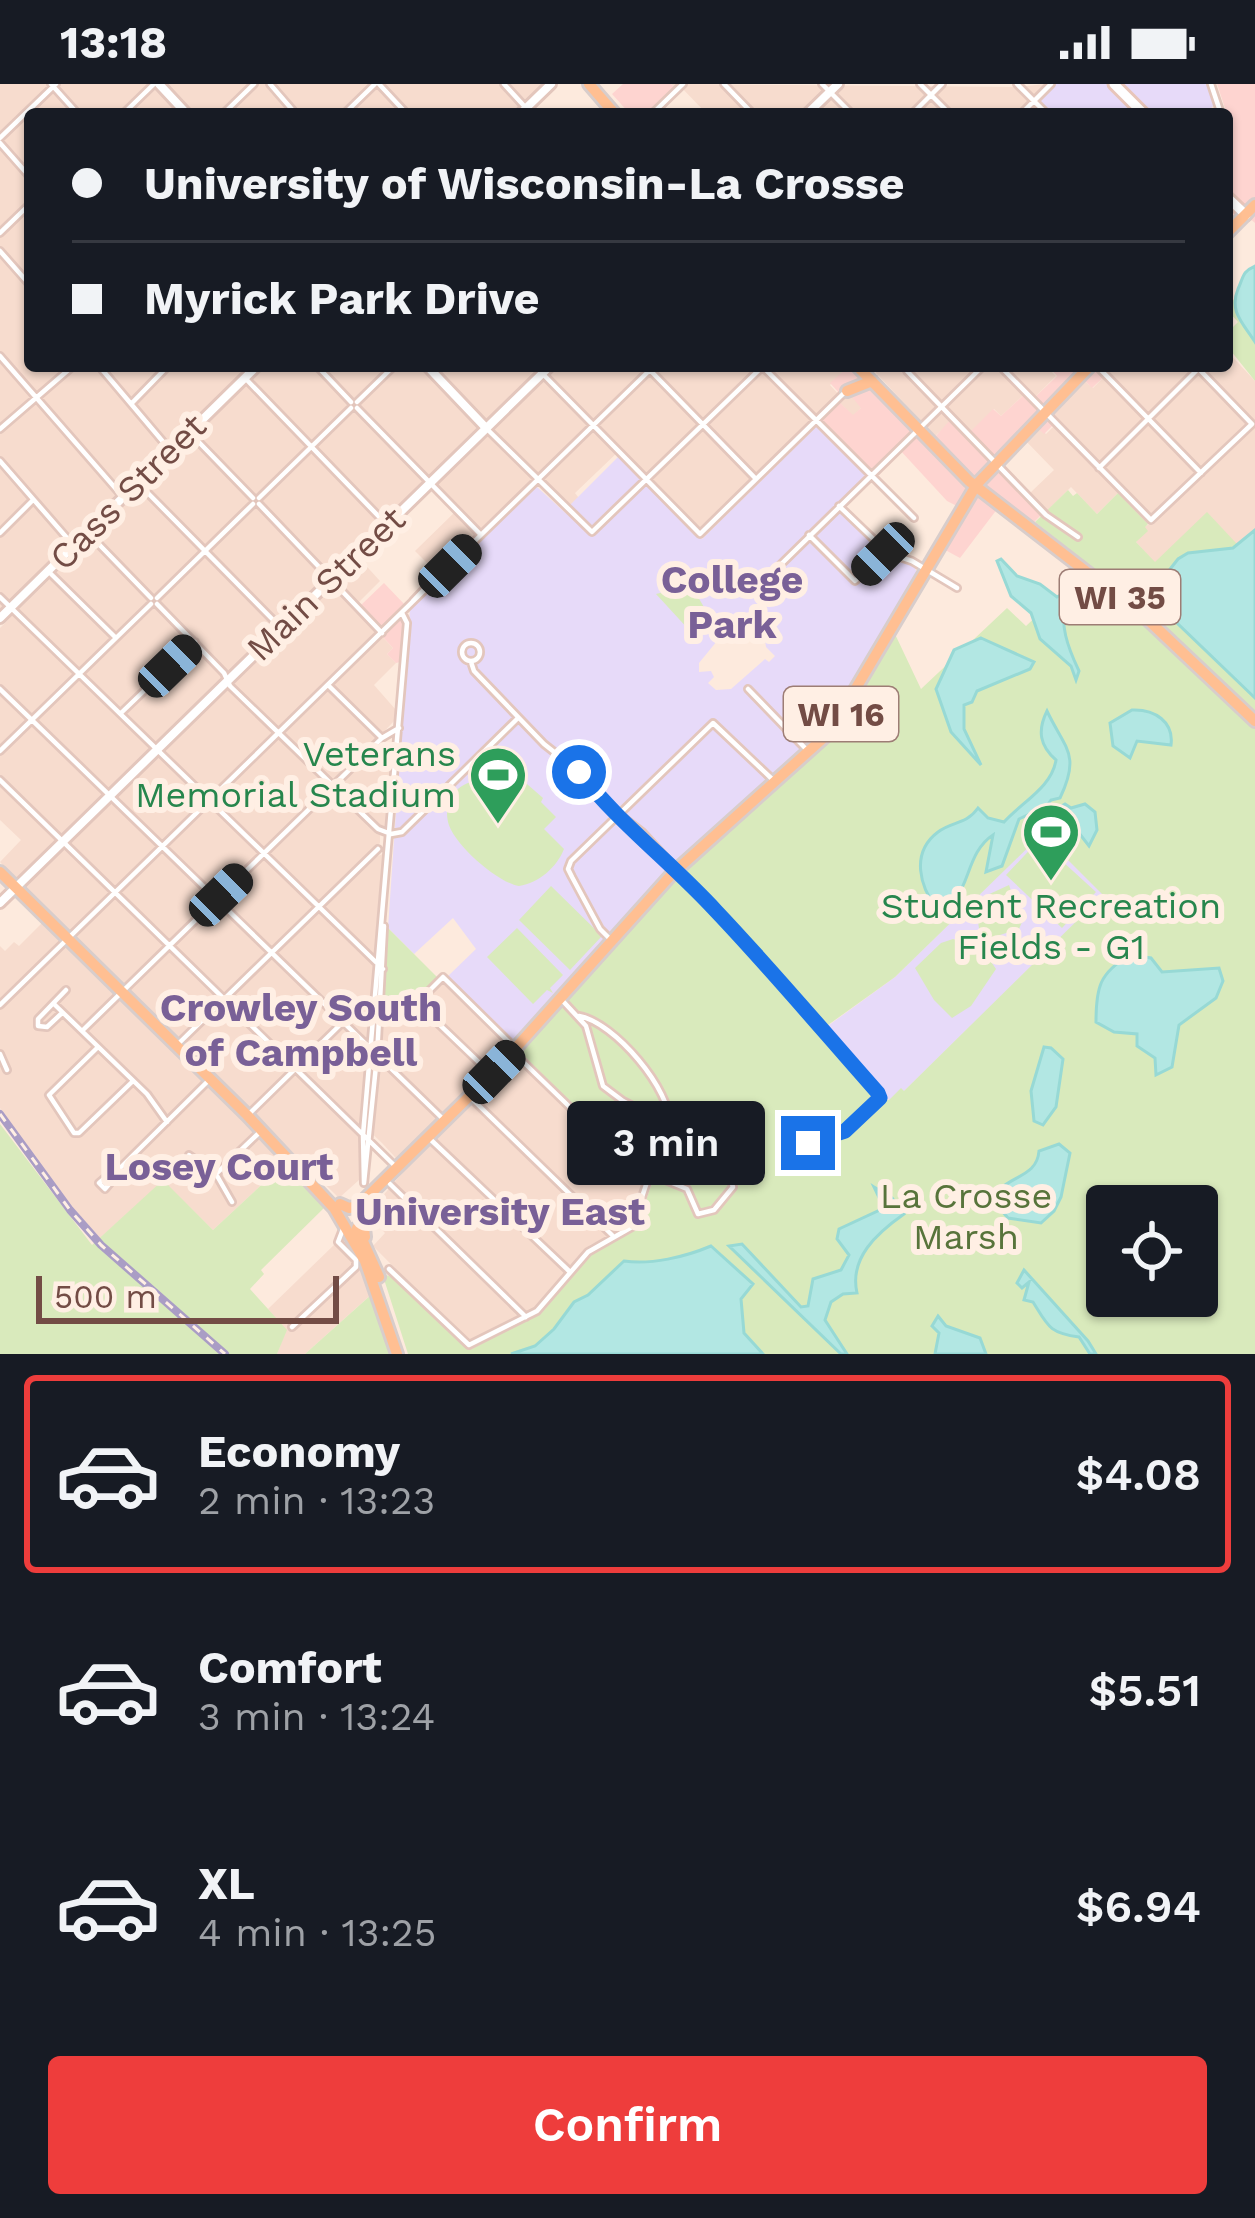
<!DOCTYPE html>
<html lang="en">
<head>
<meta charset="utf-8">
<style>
	:root { --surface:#171b24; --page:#242831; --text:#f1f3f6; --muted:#9ea1a6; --line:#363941; --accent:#ee3d3c }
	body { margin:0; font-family:"Work Sans",sans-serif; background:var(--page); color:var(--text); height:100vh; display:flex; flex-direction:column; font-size:45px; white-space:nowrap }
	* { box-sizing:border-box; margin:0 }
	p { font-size:39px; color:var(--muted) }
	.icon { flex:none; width:66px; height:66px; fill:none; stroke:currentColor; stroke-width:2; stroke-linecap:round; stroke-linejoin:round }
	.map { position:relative; height:1270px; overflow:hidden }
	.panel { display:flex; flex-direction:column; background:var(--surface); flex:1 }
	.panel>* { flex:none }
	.banner { position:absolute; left:24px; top:24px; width:1209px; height:264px; border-radius:12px; box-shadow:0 3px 9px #0004; display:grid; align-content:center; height:264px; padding:0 48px; background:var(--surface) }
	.controls { position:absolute; left:1086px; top:1101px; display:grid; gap:24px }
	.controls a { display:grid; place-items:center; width:132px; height:132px; border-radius:12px; background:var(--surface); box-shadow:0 3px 9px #0004; font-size:60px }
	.scale { position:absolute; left:36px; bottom:30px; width:303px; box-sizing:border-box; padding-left:12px; border:6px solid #734c45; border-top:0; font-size:33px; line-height:42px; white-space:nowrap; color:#734c45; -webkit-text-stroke:9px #ffefe4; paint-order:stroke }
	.end { position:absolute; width:54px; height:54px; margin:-27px; border:15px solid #1a73e8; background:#fff; box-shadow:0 0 0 6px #fff }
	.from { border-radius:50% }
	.bubble { position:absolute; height:84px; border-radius:12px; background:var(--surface); box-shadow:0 3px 9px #0004; font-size:39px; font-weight:600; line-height:84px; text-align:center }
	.car { position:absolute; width:36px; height:72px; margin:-36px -18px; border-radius:15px; box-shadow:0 0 9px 3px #0007; background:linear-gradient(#222 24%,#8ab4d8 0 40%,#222 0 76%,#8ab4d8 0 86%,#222 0) }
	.banner b { display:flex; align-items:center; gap:42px; height:114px; font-size:45px }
	.banner b+b { border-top:3px solid var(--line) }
	.banner i { width:30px; height:30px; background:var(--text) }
	ul { padding:21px 0 0; list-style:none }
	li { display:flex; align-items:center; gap:36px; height:198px; margin:0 24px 18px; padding:0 24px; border:6px solid transparent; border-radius:12px }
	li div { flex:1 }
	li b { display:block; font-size:45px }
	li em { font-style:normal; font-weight:600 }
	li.current { border-color:var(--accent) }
	li>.icon { width:108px; height:108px; stroke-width:1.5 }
	.cta { display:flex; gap:24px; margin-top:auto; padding:24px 48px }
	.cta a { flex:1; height:138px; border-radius:12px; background:var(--accent); color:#fff; font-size:48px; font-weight:600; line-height:138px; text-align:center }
	.status { display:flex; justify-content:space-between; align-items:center; height:84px; padding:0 60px; background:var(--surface); direction:ltr }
	.status svg { height:33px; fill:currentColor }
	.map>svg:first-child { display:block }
	.residential { fill:#f7dcce }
	.commercial { fill:#fed4d0 }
	.education { fill:#e7daf9; fill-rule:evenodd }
	.green { fill:#d9eabc; fill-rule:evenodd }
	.water { fill:#b2e7e3; stroke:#97d9d5; stroke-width:3 }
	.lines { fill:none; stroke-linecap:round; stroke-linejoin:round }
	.minor-casing { stroke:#e3c6bc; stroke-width:10 }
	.tertiary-casing { stroke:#e3c6bc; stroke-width:14 }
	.secondary-casing { stroke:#e8c5b9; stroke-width:15 }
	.primary-casing { stroke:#d8cdcb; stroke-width:16 }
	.minor { stroke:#fff; stroke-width:4.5 }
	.tertiary { stroke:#fff; stroke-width:8 }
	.secondary { stroke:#fff; stroke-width:9 }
	.primary { stroke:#ffbf92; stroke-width:10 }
	.rail-casing { stroke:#aa9dc5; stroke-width:8 }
	.rail { stroke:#ffefe4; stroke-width:3; stroke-dasharray:9; stroke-linecap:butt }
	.route { stroke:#1a73e8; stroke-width:15 }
	.labels { text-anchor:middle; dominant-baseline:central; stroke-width:12; stroke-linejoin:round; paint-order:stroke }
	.shield { fill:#ffefe4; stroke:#9d7d75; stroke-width:3 }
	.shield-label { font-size:33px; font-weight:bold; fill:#734c45 }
	.street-label { font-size:36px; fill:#734c45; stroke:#ffefe4 }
	.leisure-label { font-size:36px; fill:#27864d; stroke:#ffefe4; text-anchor:end }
	.park-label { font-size:36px; fill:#58743b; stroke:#ffefe4 }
	.neighbourhood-label { font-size:39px; font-weight:bold; fill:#796097; stroke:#ffefe4 }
</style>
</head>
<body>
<div class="status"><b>13:18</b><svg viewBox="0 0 49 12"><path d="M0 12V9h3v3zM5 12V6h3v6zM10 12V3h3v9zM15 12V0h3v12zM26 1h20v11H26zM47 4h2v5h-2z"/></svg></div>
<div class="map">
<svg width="1255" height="1270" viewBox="0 0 1255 1270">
	<rect width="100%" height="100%" fill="#fdeadd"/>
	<path class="residential" d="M 0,0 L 546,0 L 515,30 L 30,30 L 30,282 L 251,282 L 0,529 Z
		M 671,0 L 1017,3 L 1046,0 L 1030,16 L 1043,30 L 707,30 L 678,0 L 674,3 Z
		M 1227,267 L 1255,297 L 1255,446 L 1250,452 L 1238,460 L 1155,479 L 1136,458 L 1144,443 L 1160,434 L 1156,430 L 1150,432 L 1123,404 L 1097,430 L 1071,403 L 1047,427 L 1030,409 L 1054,386 L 1024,355 L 1037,341 L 1046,350 L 1058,338 L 1051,328 L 1083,296 L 1093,304 L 1108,289 L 1102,282 L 1227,282 Z
		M 266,282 L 849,282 L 830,301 L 842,314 L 849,309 L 862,323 L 853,332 L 835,314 L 701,444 L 621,365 L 575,409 L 578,413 L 576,431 L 538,391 L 437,489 L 415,467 L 459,424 L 436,400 L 359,474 L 380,497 L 354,523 L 393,564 L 387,570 L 396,579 L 374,601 L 396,626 L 394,637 L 378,654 L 393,671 L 387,744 L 378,741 L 374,745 L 380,751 L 380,759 L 367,771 L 371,775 L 385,769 L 372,930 L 383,933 L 417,923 L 442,898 L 645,1100 L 629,1142 L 590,1161 L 535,1225 L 473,1257 L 465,1255 L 373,1162 L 385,1149 L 367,1130 L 406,1085 L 382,1059 L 361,1039 L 359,1096 L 339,1114 L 57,838 L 0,778 L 21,756 L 0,736 L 0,544 Z
		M 877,282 L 1046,282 L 1056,292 L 1035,313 L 1028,307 L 1001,332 L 994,325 L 971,348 L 956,333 L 935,352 L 876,289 Z
		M 42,839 L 286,1078 L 213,1146 L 163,1097 L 100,1154 L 60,1109 L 0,1024 L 0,862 L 5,867 L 14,858 L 19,862 Z
		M 336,1159 L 353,1177 L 353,1188 L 359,1181 L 365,1182 L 374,1208 L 305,1270 L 277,1270 L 286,1246 L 268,1225 Z"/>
	<path class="commercial" d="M 623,0 L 671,0 L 674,3 L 646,30 L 630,30 L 612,10 Z
		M 1217,0 L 1255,0 L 1255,139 L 1246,131 L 1227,149 L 1227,121 L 1235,112 L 1227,104 L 1227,30 Z
		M 849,282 L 857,282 L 934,354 L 952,334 L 969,349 L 993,325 L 1001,332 L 1026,309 L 1033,315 L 1057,292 L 1048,282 L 1097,282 L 1106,291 L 1092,304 L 1084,296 L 1044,327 L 1055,339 L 1044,350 L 1033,340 L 996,376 L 1041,431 L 1030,442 L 1001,420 L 960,474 L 938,462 L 961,424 L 947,417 L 899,365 L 872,390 L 818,335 L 837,316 L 853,331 L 861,324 L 847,307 L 841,311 L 830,299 Z
		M 384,499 L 405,521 L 396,531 L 403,539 L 400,578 L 396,579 L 387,570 L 393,564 L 382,552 L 386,548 L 361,521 Z"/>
	<path class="education" d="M 1056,0 L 1206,0 L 1215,20 L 1205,30 L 1196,30 L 1190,24 L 1184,30 L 1052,30 L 1040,17 Z
		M 818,341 L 867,389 L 836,422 L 888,472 L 914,482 L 917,489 L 831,642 L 513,958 L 446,894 L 476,865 L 453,834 L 414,870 L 388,844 L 410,525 L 536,402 L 571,434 L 570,421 L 619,372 L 702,455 ZM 739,530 L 764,549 L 766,563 L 775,572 L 769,578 L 765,575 L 731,605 L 716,606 L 708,599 L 714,593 L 711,587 L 699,588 L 699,579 L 717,557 L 715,553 Z
		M 1042,749 L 1104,811 L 892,1019 L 825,944 L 895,893 Z"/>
	<path class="green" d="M 1227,209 L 1255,238 L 1255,297 L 1227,262 L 1227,249 L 1238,238 L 1227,226 Z
		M 1068,406 L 1073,412 L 1077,409 L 1097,430 L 1118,409 L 1148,440 L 1145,443 L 1148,447 L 1136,458 L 1155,478 L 1207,428 L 1237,460 L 1255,446 L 1255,1270 L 408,1270 L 382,1189 L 400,1197 L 466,1264 L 472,1265 L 545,1225 L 592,1168 L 637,1142 L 652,1099 L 521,969 L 676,790 L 835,647 L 894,548 L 921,605 L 1007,524 L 1026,542 L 1082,489 L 1250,625 L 1148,528 L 1035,438 ZM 1042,750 L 1103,811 L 904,1007 L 901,1004 L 889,1016 L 881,1017 L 821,946 L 895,893 ZM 1107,1122 L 1197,1122 L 1197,1212 L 1107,1212 Z
		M 691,501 L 708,530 L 690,547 L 656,510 Z
		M 511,686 L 543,714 L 541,718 L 556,733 L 544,745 L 564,765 C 557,783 539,799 519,802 C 498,799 453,760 448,738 C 441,707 471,690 497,698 Z
		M 1039,756 L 1096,808 L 1062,844 L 1006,791 Z
		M 1009,801 L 1022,838 L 1019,845 L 981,857 L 976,825 L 983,813 Z
		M 551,802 L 602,852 L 570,886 L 519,836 Z
		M 388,844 L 439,895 L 418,915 L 391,922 L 383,916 Z
		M 517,844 L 563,891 L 550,904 L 553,909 L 547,906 L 533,920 L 487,873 Z
		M 953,855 L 982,864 L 996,885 L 971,922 L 952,934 L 934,916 L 915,884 L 941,859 Z
		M 0,1040 L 92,1161 L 163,1096 L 213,1146 L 286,1078 L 325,1123 L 261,1186 L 264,1190 L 250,1205 L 287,1246 L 277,1270 L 0,1270 Z
		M 372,1210 L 393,1270 L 305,1270 Z"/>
	<path class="water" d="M 1255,182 L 1255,258 C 1242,238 1229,227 1238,205 C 1244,192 1242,188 1255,182 Z
		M 1255,446 L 1255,614 L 1149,512 L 1178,475 L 1188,469 L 1233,464 Z
		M 1001,475 L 1017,492 L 1040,500 L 1057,513 L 1064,509 L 1068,516 C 1057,537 1069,566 1079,587 L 1076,596 L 1071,582 L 1040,555 L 1031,529 L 1011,512 L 997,477 Z
		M 981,554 L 1034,578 L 1030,585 L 977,607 L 972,618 L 964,621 L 964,645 L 981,681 L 951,648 L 936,605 L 954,566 Z
		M 1132,626 C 1155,625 1174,638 1171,661 L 1137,657 L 1130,674 L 1113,662 L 1110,639 Z
		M 1047,627 C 1065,665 1081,670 1060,714 L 1051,716 L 1039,733 L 1032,729 L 1019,735 L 1002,782 L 986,788 L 993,751 C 962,771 972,819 937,825 C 920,803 910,769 938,748 C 952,737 966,741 978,724 L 988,734 L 1004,738 C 1022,718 1052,703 1056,676 C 1040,662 1037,647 1047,627 Z
		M 1065,720 L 1071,724 L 1085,720 L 1095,728 L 1097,746 L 1089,762 L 1079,749 L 1072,748 L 1068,756 L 1059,760 L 1044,747 L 1063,733 L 1064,728 L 1058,724 Z
		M 1130,871 L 1151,874 L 1162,888 L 1219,884 L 1223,897 L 1216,914 L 1179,941 L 1172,983 L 1156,991 L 1155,974 L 1137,962 L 1137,950 L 1114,948 L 1096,938 C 1096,904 1099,889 1130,871 Z
		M 1044,963 L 1051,964 L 1063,975 L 1056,1023 L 1043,1041 L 1034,1037 L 1031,1007 Z
		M 1059,1060 L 1070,1069 L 1061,1113 L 1054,1127 L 1041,1139 L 1008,1134 L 997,1121 L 1000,1105 C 1015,1091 1037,1091 1039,1067 Z
		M 874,1103 L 892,1114 L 904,1130 C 877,1149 849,1174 857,1209 L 843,1210 L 831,1218 L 825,1236 L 847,1270 L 841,1270 L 729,1162 L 742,1160 L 801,1223 L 808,1222 L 813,1195 L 841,1186 L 849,1171 L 837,1155 L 839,1145 L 884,1124 Z
		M 711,1162 L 753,1200 L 741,1215 L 744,1249 L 763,1270 L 511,1270 L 535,1262 L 554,1245 L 574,1218 L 588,1211 L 624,1177 C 651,1181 685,1173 711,1162 Z
		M 1024,1186 L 1088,1257 L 1096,1270 L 1090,1270 L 1079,1253 C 1049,1249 1048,1242 1033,1218 L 1024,1216 L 1029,1198 L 1022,1204 L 1017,1199 Z
		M 938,1232 L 946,1242 L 980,1254 L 986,1270 L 935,1270 L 939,1249 L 932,1242 Z"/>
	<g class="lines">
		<defs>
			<path id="minor" d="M 51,0 L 78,30
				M 270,0 L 296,30
				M 379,0 L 407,30
				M 504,0 L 526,24
				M 724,0 L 753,30
				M 822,0 L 852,30
				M 920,0 L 950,30
				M 1017,0 L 1047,30
				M 1211,0 L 1221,30
				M 123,30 L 154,0
				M 223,30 L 254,0
				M 344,30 L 375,0
				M 652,30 L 683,0
				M 912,30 L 942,0
				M 1021,30 L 1051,0
				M 0,54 L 56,0
				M 0,59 L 30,93
				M 0,149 L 30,120
				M 0,167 L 30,201
				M 0,272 L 123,413
				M 99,282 L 170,366
				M 317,282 L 351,318
				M 535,282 L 700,450 L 845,308
				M 646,282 L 756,395
				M 762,282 L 914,434
				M 1000,282 L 1151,436 L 1252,340 L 1196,282
				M 1097,282 L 1201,389
				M 869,285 L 872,282
				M 907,287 L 1046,431 L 1078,453
				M 245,294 L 387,441
				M 357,318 L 394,282
				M 131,320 L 168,282
				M 357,324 L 481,451
				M 922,342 L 983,282
				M 486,344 L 592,448 L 763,282
				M 0,345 L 73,282
				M 190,349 L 253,414
				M 0,377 L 74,462
				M 1099,384 L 1197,286
				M 138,399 L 281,544
				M 259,414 L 351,324
				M 259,420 L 382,549
				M 839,422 L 888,469 L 912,477 L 957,504
				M 0,449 L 33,416
				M 88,449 L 151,514
				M 809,451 L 855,497 L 886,467
				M 48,487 L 116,554
				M 443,488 L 654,282
				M 768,493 L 917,347
				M 0,513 L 383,885
				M 157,514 L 253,420
				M 413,517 L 434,495
				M 157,520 L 224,589 L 230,602 L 378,745 L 391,750
				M462 568a9 9 0 1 1 18 0a9 9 0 1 1-18 0Z
				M 471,578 L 474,587 L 544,660 L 577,686 L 594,711 L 642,748 L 676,785
				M 328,601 L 382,654
				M 0,605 L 442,1034
				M 748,605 L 806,665
				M 121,629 L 195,558
				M 0,667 L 151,520
				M 0,696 L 394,1081
				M 620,730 L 643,758 L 715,826 L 878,1009 L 880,1014 L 839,1051 L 788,1062
				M 391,750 L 402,748 L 518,634
				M 612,857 L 600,845 L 572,793 L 568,785 L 571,777 L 713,639 L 772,695
				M 561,915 L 586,942 L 603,1002 L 623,1017 L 679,1046 L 703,1076 L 731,1097 L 733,1103 L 714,1126 L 698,1130 L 687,1105 L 653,1091 L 644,1094
				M 418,918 L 443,893 L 516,965
				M 54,920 L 147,1010 L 167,1038
				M 0,921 L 443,488
				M 379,925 L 420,922 L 489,988
				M 62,929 L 47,943 L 38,942 L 38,935 L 66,906
				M 579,932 C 614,938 672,1006 670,1042
				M 82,947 L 382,654 L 399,644
				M 176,962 L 378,765
				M 98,963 L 49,1011 L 74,1049 L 79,1049 L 133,997
				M 0,970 L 7,986
				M 470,1013 L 612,1151
				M 248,1031 L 343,938
				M 430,1055 L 569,1187
				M 189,1071 L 216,1090 L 232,1118
				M 218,1088 L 262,1046
				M 106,1093 L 111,1098 L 105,1105 L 99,1099 Z
				M 109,1095 L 209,996
				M 364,1099 L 363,1051 L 407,539 L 402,529
				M 364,1099 L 377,972 L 384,842
				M 390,1100 L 526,1233
				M 389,1185 L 469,1261 L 537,1227 L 588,1168 L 632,1143 L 647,1098 L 513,968
				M 292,1243 L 356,1183 L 356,1176 L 338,1158 L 343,1145"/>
			<path id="tertiary" d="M 159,0 L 187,30
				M 520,30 L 551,0
				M 807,30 L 838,0
				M 427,282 L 486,344
				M 0,534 L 257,282
				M 0,819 L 550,282"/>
			<path id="secondary" d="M 1114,0 L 1144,30
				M 1227,113 L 1246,131"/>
			<path id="primary" d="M 589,0 L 615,30
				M 1227,149 L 1255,121
				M 857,282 L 969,397 L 1145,533 L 1255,637
				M 847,307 L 872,297
				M 0,788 L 247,1031 L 334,1124 L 365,1177 L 397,1270
				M 340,1120 L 349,1124 L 358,1122 L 494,988 L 672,790 L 830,648 L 977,400 L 1090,282
				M 357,1144 L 379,1193
				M 365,1153 L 363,1136 L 376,1115"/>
		</defs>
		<use href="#minor" class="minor-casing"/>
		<use href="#tertiary" class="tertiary-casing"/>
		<use href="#secondary" class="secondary-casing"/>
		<use href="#primary" class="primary-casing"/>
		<use href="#minor" class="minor"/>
		<use href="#tertiary" class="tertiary"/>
		<use href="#secondary" class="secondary"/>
		<use href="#primary" class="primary"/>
		<defs>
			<path id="rail" d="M 0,1030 L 70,1126 L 101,1161 L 225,1270"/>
		</defs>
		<use href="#rail" class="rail-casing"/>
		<use href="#rail" class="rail"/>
	</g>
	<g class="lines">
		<path class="route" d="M 579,688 C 619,739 672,779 716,827 C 772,886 824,948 878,1009 L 880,1014 L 845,1047 L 808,1059"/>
	</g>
	<defs>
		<symbol id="stadium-pin" viewBox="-11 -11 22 30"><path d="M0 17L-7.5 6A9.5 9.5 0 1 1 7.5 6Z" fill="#2e9e5b" stroke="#ffefe4"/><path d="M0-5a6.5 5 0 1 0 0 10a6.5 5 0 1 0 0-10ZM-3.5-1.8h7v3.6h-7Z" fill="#fff"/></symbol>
	</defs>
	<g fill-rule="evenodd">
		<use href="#stadium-pin" x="465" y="658" width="66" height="90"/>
		<use href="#stadium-pin" x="1018" y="715" width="66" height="90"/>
	</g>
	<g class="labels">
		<g class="shield">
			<rect x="1060" y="486" width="120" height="54" rx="9"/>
			<rect x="784" y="603" width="114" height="54" rx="9"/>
		</g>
		<g class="shield-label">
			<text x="1120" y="513">WI 35</text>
			<text x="841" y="630">WI 16</text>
		</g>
		<g class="street-label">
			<text transform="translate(128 408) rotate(-45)">Cass Street</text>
			<text transform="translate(326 500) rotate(-44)">Main Street</text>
		</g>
		<g class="leisure-label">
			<text x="456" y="670">Veterans<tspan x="456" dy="41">Memorial Stadium</tspan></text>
			<text x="1051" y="822" text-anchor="middle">Student Recreation<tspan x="1051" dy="41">Fields - G1</tspan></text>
		</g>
		<g class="park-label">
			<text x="966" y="1112">La Crosse<tspan x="966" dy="41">Marsh</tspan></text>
		</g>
		<g class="neighbourhood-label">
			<text x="732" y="495">College<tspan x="732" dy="45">Park</tspan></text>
			<text x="301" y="923">Crowley South<tspan x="301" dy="45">of Campbell</tspan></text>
			<text x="219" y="1082">Losey Court</text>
			<text x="500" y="1127">University East</text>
		</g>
	</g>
</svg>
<div class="controls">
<a><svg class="icon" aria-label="locate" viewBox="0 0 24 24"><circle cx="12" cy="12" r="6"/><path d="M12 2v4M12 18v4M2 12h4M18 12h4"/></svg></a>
</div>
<div class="scale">500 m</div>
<i class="end from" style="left:579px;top:688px"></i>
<i class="end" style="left:808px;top:1059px"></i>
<div class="bubble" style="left:567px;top:1017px;width:198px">3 min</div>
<i class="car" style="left:883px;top:470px;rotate:225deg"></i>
<i class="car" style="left:450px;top:482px;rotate:45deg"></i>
<i class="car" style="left:170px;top:582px;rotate:46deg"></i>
<i class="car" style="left:221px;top:811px;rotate:46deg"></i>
<i class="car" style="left:494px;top:988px;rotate:44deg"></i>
<div class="banner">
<b><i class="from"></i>University of Wisconsin-La Crosse</b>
<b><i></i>Myrick Park Drive</b>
</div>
</div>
<section class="panel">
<ul>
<li class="current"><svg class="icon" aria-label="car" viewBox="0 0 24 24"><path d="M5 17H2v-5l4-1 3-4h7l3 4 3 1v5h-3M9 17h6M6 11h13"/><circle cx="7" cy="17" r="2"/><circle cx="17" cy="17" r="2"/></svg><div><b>Economy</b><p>2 min · 13:23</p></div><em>$4.08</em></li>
<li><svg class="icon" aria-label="car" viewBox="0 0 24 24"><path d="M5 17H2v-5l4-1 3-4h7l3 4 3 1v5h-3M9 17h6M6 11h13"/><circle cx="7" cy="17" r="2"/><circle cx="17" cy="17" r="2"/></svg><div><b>Comfort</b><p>3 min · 13:24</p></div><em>$5.51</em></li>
<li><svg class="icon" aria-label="car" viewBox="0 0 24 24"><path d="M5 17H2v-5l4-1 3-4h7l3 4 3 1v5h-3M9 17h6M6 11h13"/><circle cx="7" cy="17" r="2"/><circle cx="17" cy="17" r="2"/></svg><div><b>XL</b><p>4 min · 13:25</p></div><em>$6.94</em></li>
</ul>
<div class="cta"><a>Confirm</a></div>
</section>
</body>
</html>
